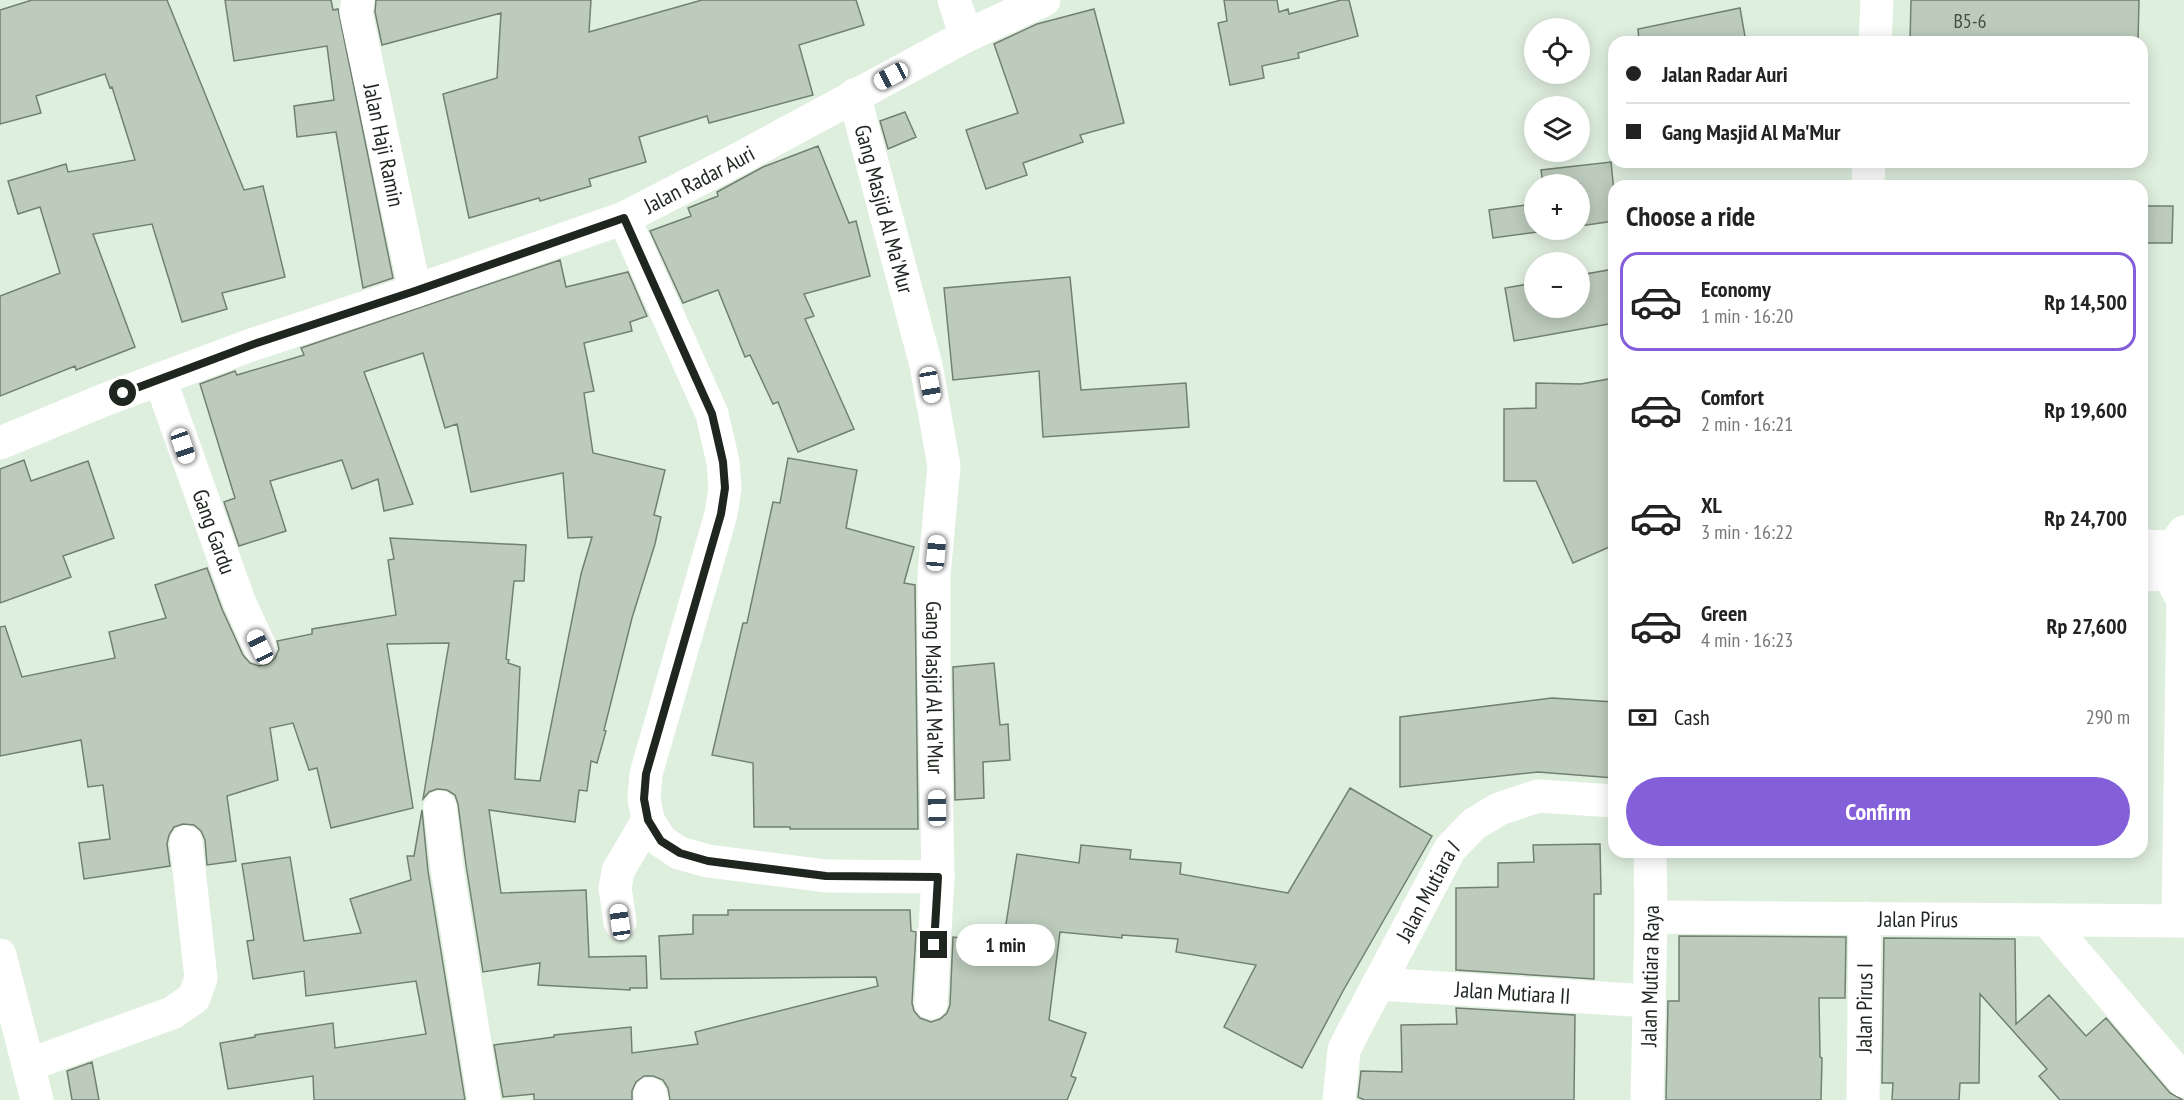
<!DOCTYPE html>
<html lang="en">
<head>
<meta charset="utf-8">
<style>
	:root { --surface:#fff; --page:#f6f6f6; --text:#222; --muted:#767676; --line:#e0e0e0; --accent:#835fda }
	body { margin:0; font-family:"PT Sans Narrow",sans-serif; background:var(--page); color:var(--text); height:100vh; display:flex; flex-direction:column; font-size:22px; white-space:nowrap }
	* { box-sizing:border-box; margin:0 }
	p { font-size:20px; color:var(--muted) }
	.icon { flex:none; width:33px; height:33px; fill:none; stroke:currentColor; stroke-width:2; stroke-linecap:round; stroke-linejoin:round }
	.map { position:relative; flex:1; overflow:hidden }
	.sheet { position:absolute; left:1608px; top:180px; width:540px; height:678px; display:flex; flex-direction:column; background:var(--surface); border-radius:18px; box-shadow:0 3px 15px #0003 }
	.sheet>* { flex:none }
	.guide { position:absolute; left:1608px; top:36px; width:540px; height:132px; border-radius:18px; box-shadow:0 3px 15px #0003; display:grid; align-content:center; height:132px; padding:0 18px; background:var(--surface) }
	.buttons { position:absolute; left:1524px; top:18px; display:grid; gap:12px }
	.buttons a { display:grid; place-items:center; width:66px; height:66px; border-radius:50%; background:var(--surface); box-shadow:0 3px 15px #0003; font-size:30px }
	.end { position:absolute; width:27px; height:27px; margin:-14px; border:8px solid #1f251f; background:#fff; box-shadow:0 0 0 3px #fff }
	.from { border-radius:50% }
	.bubble { position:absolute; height:42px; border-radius:21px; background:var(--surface); box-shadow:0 3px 15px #0003; font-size:20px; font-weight:700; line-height:42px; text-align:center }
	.car { position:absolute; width:18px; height:36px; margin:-18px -9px; border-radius:8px; box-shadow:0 0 4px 2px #0007; background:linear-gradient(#fff 24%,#345 0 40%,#fff 0 76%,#345 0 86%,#fff 0) }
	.guide b { display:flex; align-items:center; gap:21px; height:57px; font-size:22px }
	.guide b+b { border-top:2px solid var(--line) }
	.guide i { width:15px; height:15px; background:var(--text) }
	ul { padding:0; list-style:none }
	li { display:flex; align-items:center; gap:18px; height:99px; margin:0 12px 9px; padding:0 6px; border:3px solid transparent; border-radius:18px }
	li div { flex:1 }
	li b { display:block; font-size:22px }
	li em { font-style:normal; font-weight:700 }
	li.current { border-color:var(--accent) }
	li>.icon { width:54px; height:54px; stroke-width:1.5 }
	h2 { padding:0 18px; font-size:27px; line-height:72px }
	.pay { display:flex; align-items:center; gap:15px; height:66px; padding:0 18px; font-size:22px }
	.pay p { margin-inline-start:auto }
	.primary-button { display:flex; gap:12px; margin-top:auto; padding:12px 18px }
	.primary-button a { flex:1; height:69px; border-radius:36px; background:var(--accent); color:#fff; font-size:24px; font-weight:700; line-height:69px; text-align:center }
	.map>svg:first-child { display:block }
	.building { fill:#bccbbb; stroke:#728071; stroke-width:1.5 }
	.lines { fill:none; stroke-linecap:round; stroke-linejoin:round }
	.minor { stroke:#fff; stroke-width:33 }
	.major { stroke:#fff; stroke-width:33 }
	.route { stroke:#1f251f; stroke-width:8 }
	.labels { text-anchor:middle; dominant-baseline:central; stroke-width:5; stroke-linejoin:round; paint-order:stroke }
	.number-label { font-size:20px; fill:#464e46 }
	.street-label { font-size:22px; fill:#1f251f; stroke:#fff }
</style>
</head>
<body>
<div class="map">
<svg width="2184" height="1100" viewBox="0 0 2184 1100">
	<rect width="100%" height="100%" fill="#dfefde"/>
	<path class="building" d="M 32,0 L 167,0 L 244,190 L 263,186 L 285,277 L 222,293 L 227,309 L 182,322 L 152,224 L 93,234 L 135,347 L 76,370 L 75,366 L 0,396 L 0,296 L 60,273 L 40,207 L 18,214 L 8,181 L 66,164 L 68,172 L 135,160 L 112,87 L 110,88 L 105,74 L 36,96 L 41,113 L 0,124 L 0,10 Z
		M 225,0 L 331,0 L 333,10 L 338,9 L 393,278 L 363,288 L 336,132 L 297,137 L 294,106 L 334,100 L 327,46 L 234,61 Z
		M 376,0 L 591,0 L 589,32 L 702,0 L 856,0 L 864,25 L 799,45 L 813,95 L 709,123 L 707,116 L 639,137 L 646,162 L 589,179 L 591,186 L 540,201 L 539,198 L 469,218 L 443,94 L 497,78 L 501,13 L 382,45 L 375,12 Z
		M 1224,0 L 1277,0 L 1279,12 L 1288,9 L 1289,14 L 1341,0 L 1349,0 L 1358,36 L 1298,53 L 1299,58 L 1262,66 L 1264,78 L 1230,85 L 1218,23 L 1227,21 Z
		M 1911,0 L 2139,0 L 2138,42 L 1910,42 Z
		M 1740,8 L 1746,42 L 1639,42 L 1638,29 Z
		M 1094,9 L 1124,123 L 1080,135 L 1083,142 L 1023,163 L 1027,175 L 986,189 L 966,130 L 1018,113 L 994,44 L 1037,24 Z
		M 905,112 L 916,137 L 888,149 L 880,121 Z
		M 818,146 L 849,223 L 856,221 L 870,276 L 804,294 L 814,316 L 805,319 L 854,429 L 798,452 L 778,402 L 773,404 L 750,355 L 745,357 L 718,290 L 683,303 L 650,231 L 691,216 L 688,208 L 718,196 L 717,192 L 763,167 Z
		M 1611,162 L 1614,192 L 1614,221 L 1580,226 L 1580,184 L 1543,184 L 1541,170 Z
		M 1534,204 L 1534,230 L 1553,230 L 1493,238 L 1489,210 Z
		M 2142,206 L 2173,206 L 2172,243 L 2142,243 Z
		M 560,260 L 566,287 L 628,272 L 647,316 L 630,322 L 632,331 L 584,343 L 594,391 L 584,393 L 593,453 L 665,470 L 654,515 L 661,517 L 655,544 L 632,618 L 604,730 L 606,731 L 597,763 L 591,761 L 587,791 L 579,790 L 575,822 L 489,810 L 501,893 L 586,890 L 589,957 L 646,956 L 647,988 L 630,988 L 630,990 L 538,985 L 540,963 L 483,972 L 466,865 L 458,804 L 455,795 L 447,790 L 437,789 L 429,792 L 423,799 L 449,643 L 387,644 L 413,808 L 331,828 L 317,768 L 309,770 L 293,723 L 270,728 L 278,780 L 227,796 L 236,861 L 207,865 L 205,840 L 201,831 L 194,825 L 183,824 L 174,827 L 169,835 L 167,844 L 170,866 L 84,879 L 79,843 L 110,839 L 103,785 L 88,787 L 81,740 L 0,756 L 0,627 L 5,626 L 22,677 L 115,658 L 109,632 L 166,618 L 155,585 L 207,568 L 222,609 L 243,655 L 250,663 L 259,666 L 268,664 L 275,658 L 279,649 L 277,641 L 312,634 L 312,629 L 396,615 L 388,560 L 394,559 L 390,538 L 526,545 L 524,581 L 514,581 L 506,659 L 509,660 L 508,663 L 520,667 L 515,779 L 540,781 L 581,574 L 592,537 L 568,538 L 563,473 L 471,492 L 457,424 L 445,428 L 423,353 L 364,372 L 413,504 L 384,511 L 378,479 L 352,489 L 342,460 L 270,481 L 286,531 L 239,546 L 224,502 L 235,498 L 200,384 L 235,371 L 237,375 L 304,355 L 301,348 Z
		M 1614,269 L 1614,323 L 1514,341 L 1505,288 L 1534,283 L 1534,308 L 1580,308 L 1580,275 Z
		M 1070,277 L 1081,390 L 1186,383 L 1189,427 L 1043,437 L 1039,371 L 953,380 L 944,288 Z
		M 1614,378 L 1614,545 L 1573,563 L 1536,481 L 1504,481 L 1504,409 L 1536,408 L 1536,383 L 1581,384 Z
		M 788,458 L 857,470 L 846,528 L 914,547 L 904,583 L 915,585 L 918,829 L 790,829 L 790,827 L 754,827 L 753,763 L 712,755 L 743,623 L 747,623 L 773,502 L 780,503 Z
		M 24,460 L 31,481 L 88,461 L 114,538 L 63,556 L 71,577 L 0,603 L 0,469 Z
		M 994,663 L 1000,725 L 1008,724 L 1010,760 L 983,762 L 984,798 L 955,800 L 953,667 Z
		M 1552,698 L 1614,702 L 1614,778 L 1538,772 L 1400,787 L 1400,717 Z
		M 1350,788 L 1432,836 L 1343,991 L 1302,1068 L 1224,1027 L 1256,965 L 1176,952 L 1178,939 L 1122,935 L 1122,938 L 1060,932 L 1049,1020 L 1086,1033 L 1071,1076 L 1076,1078 L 1067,1100 L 670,1100 L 668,1088 L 663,1080 L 653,1076 L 644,1076 L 636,1082 L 632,1091 L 632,1100 L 534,1100 L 534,1094 L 503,1097 L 494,1045 L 554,1037 L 554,1035 L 631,1027 L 632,1053 L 698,1044 L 695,1032 L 878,986 L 876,977 L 661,979 L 659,936 L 693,934 L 693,915 L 728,915 L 728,910 L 910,910 L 911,931 L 916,932 L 912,1003 L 914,1011 L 920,1018 L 931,1022 L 940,1019 L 947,1013 L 950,1005 L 953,937 L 1003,943 L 1017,854 L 1079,863 L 1081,845 L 1131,850 L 1130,859 L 1181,863 L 1180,874 L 1288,893 Z
		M 422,810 L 428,871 L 465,1100 L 314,1100 L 313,1076 L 228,1089 L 220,1043 L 255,1037 L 255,1035 L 333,1023 L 335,1048 L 426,1034 L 416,981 L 306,996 L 304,971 L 253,979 L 247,941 L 254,940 L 242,864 L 290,857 L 304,941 L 361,933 L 350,899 L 411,880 L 407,856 L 414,856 Z
		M 1600,844 L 1601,894 L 1594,894 L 1594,979 L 1456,970 L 1456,888 L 1498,887 L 1498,863 L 1534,862 L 1533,845 Z
		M 1679,936 L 1846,937 L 1845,998 L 1819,998 L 1820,1057 L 1822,1058 L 1821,1100 L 1666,1100 L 1668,1001 L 1679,1001 Z
		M 1884,938 L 2015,939 L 2016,1024 L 2049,995 L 2086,1036 L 2106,1018 L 2170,1093 L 2183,1100 L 2060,1100 L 2039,1076 L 2047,1069 L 1980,994 L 1979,1083 L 1960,1083 L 1959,1100 L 1892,1100 L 1893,1083 L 1882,1083 Z
		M 1456,1008 L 1575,1015 L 1574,1100 L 1364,1100 L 1358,1097 L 1361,1071 L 1402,1072 L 1401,1025 L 1457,1024 Z
		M 92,1062 L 99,1100 L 72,1100 L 67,1071 Z"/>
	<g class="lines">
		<g class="minor">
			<path id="s1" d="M 358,0 L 356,13 L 415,291"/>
			<path d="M 954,0 L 966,36"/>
			<path d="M 1875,42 L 1877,0"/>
			<path id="s2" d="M 854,95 L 926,365 L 944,466 L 934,575 L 934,667 L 938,877 L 931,1003"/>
			<path d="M 1868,186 L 1869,162"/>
			<path d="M 624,218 L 712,414 L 723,462 L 725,488 L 721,514 L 646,774 L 644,799 L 648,820 L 661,841 L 679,853 L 708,861 L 826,876 L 938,877"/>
			<path id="s3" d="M 160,379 L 239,601 L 260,647"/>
			<path d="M 2184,532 C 2166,553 2167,579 2184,600"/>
			<path d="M 2142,546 L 2174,547"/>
			<path d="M 2142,575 L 2171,574"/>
			<path d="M 440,807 L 447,868 L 484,1100"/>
			<path id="s4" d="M 1651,917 L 2184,921"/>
			<path d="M 2047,920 L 2184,1081"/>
			<path d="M 2178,921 L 2183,599"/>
			<path d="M 620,922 L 615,888 L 618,871 L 648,820"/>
			<path d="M 0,955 L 37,1100"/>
			<path id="s5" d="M 1378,984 L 1649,1001"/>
			<path d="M 28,1065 L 172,1013 L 194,998 L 201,978 L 186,842"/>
			<path d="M 650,1094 L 652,1100"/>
			<path id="s6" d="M 1339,1100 L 1344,1050 L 1353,1032 L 1450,849 L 1474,824 L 1499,809 L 1538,796 L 1614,801"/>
			<path id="s7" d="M 1647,1100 L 1651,917 L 1650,852"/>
			<path id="s8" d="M 1863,1100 L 1865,918"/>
		</g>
		<path class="major" id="s9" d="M 0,443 L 104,400 L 254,344 L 415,291 L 624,218 L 731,163 L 966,36 L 1044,0"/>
	</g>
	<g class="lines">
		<path class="route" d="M 123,393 L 254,344 L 415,291 L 624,218 L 712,414 L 723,462 L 725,488 L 721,514 L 646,774 L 644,799 L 648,820 L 661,841 L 680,853 L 708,861 L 826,876 L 938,877 L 934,945"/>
	</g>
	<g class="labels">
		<g class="number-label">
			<text x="1970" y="21">B5-6</text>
		</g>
		<g class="street-label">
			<text stroke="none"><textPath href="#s1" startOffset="148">Jalan Haji Ramin</textPath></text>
			<text stroke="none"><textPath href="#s9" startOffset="748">Jalan Radar Auri</textPath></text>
			<text stroke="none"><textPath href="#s2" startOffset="118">Gang Masjid Al Ma'Mur</textPath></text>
			<text stroke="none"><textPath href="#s3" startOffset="162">Gang Gardu</textPath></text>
			<text stroke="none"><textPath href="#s2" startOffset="604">Gang Masjid Al Ma'Mur</textPath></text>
			<text stroke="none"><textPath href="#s6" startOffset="230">Jalan Mutiara I</textPath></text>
			<text stroke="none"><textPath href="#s4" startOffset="267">Jalan Pirus</textPath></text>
			<text stroke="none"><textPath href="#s7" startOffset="124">Jalan Mutiara Raya</textPath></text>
			<text stroke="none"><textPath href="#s5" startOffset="135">Jalan Mutiara II</textPath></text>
			<text stroke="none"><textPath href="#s8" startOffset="92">Jalan Pirus I</textPath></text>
		</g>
	</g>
</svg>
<div class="buttons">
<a><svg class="icon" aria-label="locate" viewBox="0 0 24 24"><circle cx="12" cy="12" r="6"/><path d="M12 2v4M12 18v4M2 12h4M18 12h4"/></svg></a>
<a><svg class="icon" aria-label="layers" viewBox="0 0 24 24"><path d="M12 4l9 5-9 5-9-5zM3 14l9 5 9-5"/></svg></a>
<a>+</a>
<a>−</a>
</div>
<i class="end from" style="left:123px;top:393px"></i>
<i class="end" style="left:934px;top:945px"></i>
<div class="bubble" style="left:956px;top:924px;width:99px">1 min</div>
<i class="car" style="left:891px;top:76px;rotate:242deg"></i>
<i class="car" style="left:930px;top:385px;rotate:170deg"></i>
<i class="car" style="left:183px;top:446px;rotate:161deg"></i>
<i class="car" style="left:936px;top:553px;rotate:5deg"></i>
<i class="car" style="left:260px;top:647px;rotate:335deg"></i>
<i class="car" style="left:937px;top:808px;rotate:359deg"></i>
<i class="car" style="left:620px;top:922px;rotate:352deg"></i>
<div class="guide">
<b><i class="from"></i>Jalan Radar Auri</b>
<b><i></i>Gang Masjid Al Ma'Mur</b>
</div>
<section class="sheet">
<h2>Choose a ride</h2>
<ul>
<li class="current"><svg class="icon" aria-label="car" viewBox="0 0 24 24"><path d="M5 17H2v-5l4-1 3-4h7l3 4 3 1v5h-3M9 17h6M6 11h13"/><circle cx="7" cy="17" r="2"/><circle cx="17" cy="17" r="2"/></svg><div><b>Economy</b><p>1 min · 16:20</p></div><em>Rp 14,500</em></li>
<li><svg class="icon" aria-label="car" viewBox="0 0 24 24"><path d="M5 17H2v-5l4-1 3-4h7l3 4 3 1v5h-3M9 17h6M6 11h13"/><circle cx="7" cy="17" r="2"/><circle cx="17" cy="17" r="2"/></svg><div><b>Comfort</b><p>2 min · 16:21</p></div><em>Rp 19,600</em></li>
<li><svg class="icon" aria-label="car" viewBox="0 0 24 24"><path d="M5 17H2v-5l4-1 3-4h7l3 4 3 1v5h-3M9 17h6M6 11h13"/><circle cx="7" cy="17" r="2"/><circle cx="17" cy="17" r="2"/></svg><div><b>XL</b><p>3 min · 16:22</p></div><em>Rp 24,700</em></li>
<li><svg class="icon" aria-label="car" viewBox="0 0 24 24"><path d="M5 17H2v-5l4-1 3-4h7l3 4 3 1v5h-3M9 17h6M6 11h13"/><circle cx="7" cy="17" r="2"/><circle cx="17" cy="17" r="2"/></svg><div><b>Green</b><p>4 min · 16:23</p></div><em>Rp 27,600</em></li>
</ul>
<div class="pay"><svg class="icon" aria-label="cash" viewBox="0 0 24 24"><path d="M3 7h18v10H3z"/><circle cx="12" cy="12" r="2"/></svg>Cash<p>290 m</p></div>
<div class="primary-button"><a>Confirm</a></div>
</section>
</div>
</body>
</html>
